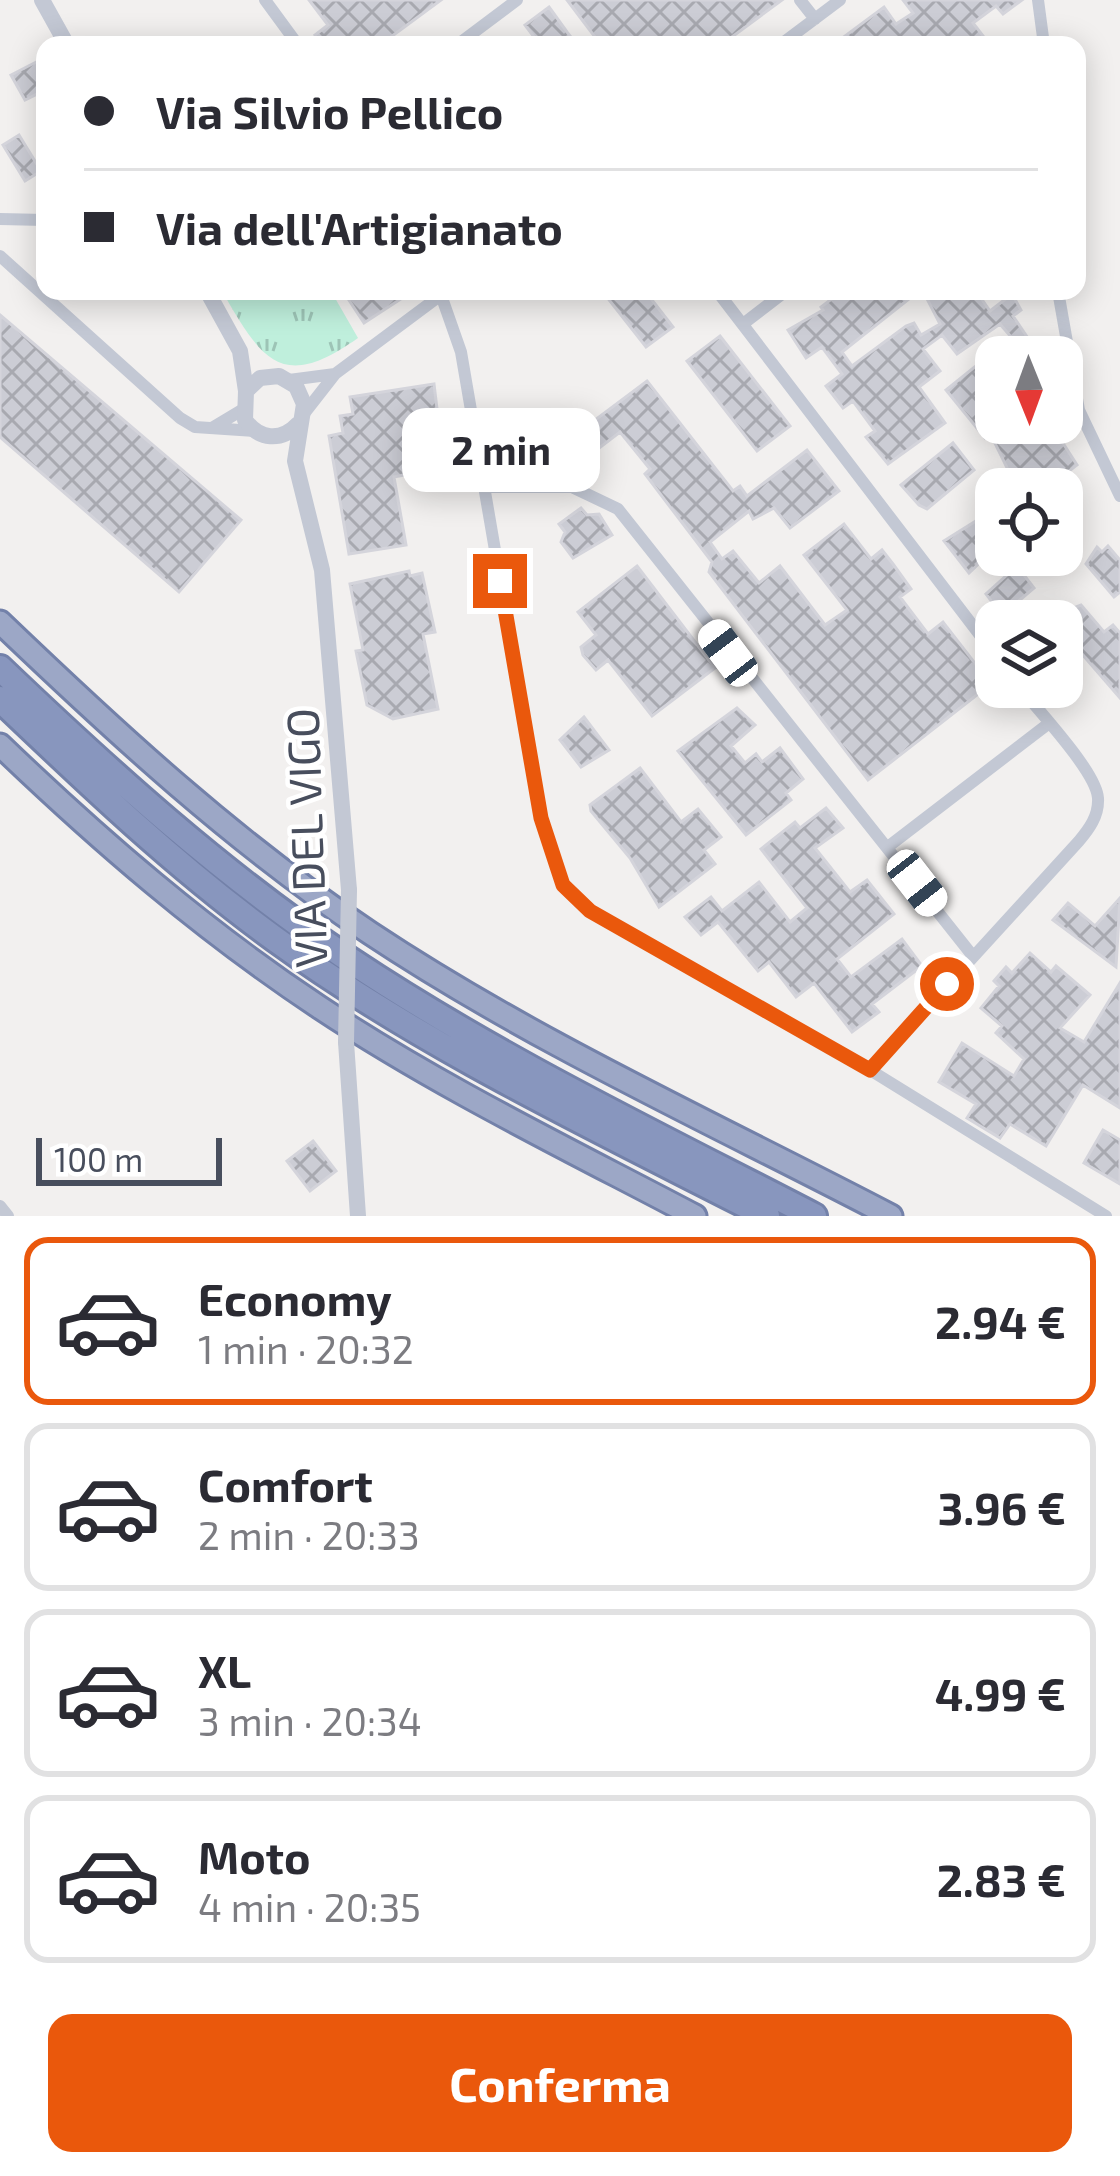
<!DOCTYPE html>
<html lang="it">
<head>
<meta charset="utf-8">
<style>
	:root { --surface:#fff; --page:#f7f7f7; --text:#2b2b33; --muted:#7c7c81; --line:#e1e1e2; --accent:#ea580c }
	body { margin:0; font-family:"Exo 2",sans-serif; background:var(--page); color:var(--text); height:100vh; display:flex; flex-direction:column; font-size:45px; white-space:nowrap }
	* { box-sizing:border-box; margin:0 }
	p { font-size:39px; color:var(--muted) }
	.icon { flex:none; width:66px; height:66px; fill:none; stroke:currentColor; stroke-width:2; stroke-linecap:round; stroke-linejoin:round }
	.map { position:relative; height:1216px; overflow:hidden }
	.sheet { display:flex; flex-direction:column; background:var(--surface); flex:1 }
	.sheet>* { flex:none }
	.top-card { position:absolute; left:36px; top:36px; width:1050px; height:264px; border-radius:24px; box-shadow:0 6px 30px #0003; display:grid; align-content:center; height:264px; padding:0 48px; background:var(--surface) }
	.needle { width:78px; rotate:179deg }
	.controls { position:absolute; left:975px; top:336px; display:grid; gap:24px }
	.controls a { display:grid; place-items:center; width:108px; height:108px; border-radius:24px; background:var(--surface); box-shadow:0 6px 30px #0003; font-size:60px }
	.scale { position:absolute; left:36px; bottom:30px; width:186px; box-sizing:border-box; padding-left:12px; border:6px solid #484e5d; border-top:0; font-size:33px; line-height:42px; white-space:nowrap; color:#484e5d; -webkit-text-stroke:9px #fff; paint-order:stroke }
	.end { position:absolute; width:54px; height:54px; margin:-27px; border:15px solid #ea580c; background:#fff; box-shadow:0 0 0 6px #fff }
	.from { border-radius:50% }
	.bubble { position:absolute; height:84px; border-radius:24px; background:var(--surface); box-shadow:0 6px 30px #0003; font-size:39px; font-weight:700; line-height:84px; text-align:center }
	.car { position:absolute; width:36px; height:72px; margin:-36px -18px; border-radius:15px; box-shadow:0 0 9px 3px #0007; background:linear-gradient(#fff 24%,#345 0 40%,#fff 0 76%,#345 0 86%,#fff 0) }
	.top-card b { display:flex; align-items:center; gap:42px; height:114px; font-size:45px }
	.top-card b+b { border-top:3px solid var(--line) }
	.top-card i { width:30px; height:30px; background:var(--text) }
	ul { padding:21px 0 0; list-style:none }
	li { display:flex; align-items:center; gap:36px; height:168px; margin:0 24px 18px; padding:0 24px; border:6px solid var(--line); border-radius:24px }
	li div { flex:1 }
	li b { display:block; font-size:45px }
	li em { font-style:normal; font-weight:700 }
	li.active { border-color:var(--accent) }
	li>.icon { width:108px; height:108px; stroke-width:1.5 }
	.action { display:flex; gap:24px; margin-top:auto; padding:24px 48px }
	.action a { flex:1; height:138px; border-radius:24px; background:var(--accent); color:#fff; font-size:48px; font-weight:700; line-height:138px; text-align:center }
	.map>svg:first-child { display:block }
	.grass { fill:url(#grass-tufts) }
	.building { fill:url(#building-cross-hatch); stroke:#d4d4db; stroke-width:3 }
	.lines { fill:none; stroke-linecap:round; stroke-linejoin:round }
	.trunk-casing { stroke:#7381a9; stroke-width:27 }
	.motorway-casing { stroke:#7381a9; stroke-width:30 }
	.minor { stroke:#c3c8d4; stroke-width:12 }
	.tertiary { stroke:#c3c8d4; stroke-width:16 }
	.trunk { stroke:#9ca7c6; stroke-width:21 }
	.motorway { stroke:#8896be; stroke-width:24 }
	.tertiary-bridge { stroke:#c3c8d4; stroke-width:16 }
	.route { stroke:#ea580c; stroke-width:15 }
	.labels { text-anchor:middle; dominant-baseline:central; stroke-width:9; stroke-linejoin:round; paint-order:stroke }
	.street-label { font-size:45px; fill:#484e5d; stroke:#fff }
</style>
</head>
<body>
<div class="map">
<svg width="1120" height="1216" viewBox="0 0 1120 1216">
	<defs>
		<pattern id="grass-tufts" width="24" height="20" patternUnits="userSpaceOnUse" patternTransform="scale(3)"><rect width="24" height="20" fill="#bfefdc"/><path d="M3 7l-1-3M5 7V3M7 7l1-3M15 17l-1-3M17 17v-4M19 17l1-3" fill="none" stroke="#9dc4b6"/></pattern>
		<pattern id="building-cross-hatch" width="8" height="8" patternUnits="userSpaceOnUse" patternTransform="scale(3)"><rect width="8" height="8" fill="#cccdd5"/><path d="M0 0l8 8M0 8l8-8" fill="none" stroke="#a8a9b0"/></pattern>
	</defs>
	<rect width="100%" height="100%" fill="#f2f0ef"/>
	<path class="grass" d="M 222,291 L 331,291 L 358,338 C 282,392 262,361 222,291 Z"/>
	<path class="building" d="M 309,0 L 441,0 L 380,45 L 323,45 L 315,35 L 328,25 Z
		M 567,0 L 782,0 L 721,45 L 601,45 Z
		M 903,0 L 1022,0 L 1003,14 L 996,6 L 973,23 L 990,45 L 833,45 L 884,7 L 896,24 L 913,13 Z
		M 549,7 L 567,32 L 577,45 L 540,45 L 525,25 Z
		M 42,59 L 45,90 L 25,100 L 11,75 Z
		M 19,135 L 41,171 L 25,181 L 3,145 Z
		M 343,291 L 413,291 L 364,323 Z
		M 612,291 L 645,291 L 673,327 L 646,347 L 606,296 Z
		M 842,291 L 919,291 L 842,352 L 852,366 L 906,326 L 914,323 L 921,335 L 940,324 L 923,291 L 976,291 L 990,311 L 1012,294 L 1021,310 L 1013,316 L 1038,353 L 1006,357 L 999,347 L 1012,338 L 1000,324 L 957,354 L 942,335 L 923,349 L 940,371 L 919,387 L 945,423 L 888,464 L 866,437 L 875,431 L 853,401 L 843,408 L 826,386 L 842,374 L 822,347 L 806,358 L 788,330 L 823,310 L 821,307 Z
		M 0,315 L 241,520 L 179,592 L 0,437 Z
		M 720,336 L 790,426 L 757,451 L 687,361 Z
		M 977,365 L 996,388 L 996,423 L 1007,423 L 1017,437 L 1037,423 L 1050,423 L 1077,465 L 1046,489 L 1016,486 L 990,433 L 985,438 L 946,390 Z
		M 647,381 L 733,491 L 740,486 L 747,496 L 807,450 L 839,491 L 790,528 L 774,508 L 753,519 L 749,511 L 710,542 L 722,559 L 733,551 L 759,583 L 780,566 L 825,625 L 847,610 L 804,555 L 844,524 L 871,559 L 882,550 L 893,564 L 911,589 L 900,597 L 928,634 L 943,622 L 991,684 L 868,780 L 709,572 L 712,562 L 645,474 L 650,469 L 620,432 L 598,449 L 583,429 Z
		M 434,384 L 444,467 L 394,477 L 406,545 L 349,554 L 329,436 L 343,433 L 340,416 L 353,414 L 350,397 Z
		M 953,443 L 974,470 L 927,509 L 919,505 L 901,485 Z
		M 581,508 L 587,515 L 599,514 L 612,535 L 573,558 L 561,542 L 565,532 L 559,524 Z
		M 987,514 L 996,526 L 996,547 L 969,573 L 944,541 Z
		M 1108,546 L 1120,560 L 1120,592 L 1114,597 L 1086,564 L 1097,547 L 1102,552 Z
		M 637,566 L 715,668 L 652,716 L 608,660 L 596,670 L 583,655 L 581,647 L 596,635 L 578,612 Z
		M 1017,566 L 1034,588 L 1002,615 L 986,594 Z
		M 409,571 L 410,576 L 422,573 L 435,632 L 423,634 L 438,709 L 393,719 L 367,705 L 356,651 L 363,650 L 350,584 Z
		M 1081,605 L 1104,632 L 1113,625 L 1120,633 L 1120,698 L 1062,631 L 1063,612 Z
		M 737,708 L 755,725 L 731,746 L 745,763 L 756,754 L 762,762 L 780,748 L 803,779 L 786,793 L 791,800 L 746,835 L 678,751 Z
		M 584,717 L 609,750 L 581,767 L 560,740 Z
		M 640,768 L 681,822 L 698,809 L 721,837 L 704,850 L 715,864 L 659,907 L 630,858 L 591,811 L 590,805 Z
		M 826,808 L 843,828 L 815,848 L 850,892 L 867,880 L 894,914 L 837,959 L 851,977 L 902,939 L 922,966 L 872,1004 L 879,1012 L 852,1032 L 814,983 L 796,997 L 769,962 L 758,971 L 718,922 L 701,935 L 685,917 L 711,897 L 722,911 L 759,882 L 790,922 L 807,908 L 761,849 L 795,822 L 800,828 Z
		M 1120,898 L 1116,967 L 1053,920 L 1068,903 L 1095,926 Z
		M 1030,953 L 1051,972 L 1056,966 L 1090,995 L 1060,1028 L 1084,1042 L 1120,983 L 1120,1108 L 1083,1085 L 1046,1146 L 1010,1124 L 1000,1138 L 967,1118 L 976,1104 L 939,1082 L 962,1043 L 1014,1076 L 1024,1059 L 996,1033 L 1002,1026 L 981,1008 L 999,986 L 994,981 L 1006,967 L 1012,973 Z
		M 1103,1130 L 1120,1140 L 1120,1184 L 1084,1163 Z
		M 313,1141 L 336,1171 L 310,1191 L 287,1161 Z"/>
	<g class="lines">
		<defs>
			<path id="trunk" d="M 0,622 C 117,734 235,843 370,933 C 534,1042 717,1125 891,1216
				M 0,745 C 100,841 203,930 319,1007 C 438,1086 568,1149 695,1216"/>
			<path id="motorway" d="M 0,668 C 111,774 223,875 350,960 C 497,1058 658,1135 814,1216
				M 0,699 C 88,783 176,867 275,939 C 427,1049 600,1130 767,1216"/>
		</defs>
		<use href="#trunk" class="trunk-casing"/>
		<use href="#motorway" class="motorway-casing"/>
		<path class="minor" d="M 265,0 L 298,45
			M 800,0 L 815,19
			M 1038,0 L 1044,45
			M 457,45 L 517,0
			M 780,45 L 840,0
			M 0,219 L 45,220
			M 0,256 L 180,418 L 195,427 L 255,431
			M 717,291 L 996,656
			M 1058,291 L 1079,410 L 1120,496
			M 441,295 L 461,352 L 541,818 L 563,885 L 590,912 L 870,1070 L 1106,1216
			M 743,324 L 786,291
			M 289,380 L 335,374
			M 303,415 L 335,374 L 445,292
			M 212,428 L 242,410
			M 485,487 L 572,487 L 618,509 L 972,955
			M 889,846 L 1048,724
			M 870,1070 L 1079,841 C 1089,829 1099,816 1098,798 C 1096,771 1038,711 1020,687
			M 0,1206 L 8,1216"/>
		<path class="tertiary" d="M 42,0 L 67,45
			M 207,291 L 240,351 L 246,391
			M 298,424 C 281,442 259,440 245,420 L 246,391 L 260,378 L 279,376 L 296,386 L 304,404 L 295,461 L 322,570 L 349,890
			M 346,1042 L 358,1216"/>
		<use href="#trunk" class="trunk"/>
		<use href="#motorway" class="motorway"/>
		<path class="tertiary-bridge" d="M 346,1042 L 349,890"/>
	</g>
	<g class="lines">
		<path class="route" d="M 500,581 L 541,818 L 563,885 L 590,911 L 870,1070 L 947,984"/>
	</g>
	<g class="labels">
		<g class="street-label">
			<text transform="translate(305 838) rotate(-92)">VIA DEL VIGO</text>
		</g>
	</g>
</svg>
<div class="controls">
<a><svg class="needle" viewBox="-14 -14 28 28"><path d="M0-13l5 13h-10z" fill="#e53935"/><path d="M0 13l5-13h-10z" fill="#7c7c81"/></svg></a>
<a><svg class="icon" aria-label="locate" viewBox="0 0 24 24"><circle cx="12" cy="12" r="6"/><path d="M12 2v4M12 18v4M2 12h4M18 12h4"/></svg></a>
<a><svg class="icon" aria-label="layers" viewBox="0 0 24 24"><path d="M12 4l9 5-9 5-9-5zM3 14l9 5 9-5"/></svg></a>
</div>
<div class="scale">100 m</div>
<i class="end from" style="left:947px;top:984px"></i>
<i class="end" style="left:500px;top:581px"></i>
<div class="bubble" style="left:402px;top:408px;width:198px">2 min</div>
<i class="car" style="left:728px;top:653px;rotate:323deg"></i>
<i class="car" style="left:917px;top:883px;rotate:142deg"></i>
<div class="top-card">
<b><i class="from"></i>Via Silvio Pellico</b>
<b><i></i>Via dell'Artigianato</b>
</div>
</div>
<section class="sheet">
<ul>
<li class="active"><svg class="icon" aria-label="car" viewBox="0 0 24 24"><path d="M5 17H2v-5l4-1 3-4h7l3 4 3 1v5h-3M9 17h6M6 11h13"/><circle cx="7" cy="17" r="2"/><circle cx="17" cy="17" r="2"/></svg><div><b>Economy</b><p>1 min · 20:32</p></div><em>2.94 €</em></li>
<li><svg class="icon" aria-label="car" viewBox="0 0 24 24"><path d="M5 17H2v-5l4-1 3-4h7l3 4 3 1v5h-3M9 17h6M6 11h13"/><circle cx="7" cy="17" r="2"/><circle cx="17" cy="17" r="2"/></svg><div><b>Comfort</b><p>2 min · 20:33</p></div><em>3.96 €</em></li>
<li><svg class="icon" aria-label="car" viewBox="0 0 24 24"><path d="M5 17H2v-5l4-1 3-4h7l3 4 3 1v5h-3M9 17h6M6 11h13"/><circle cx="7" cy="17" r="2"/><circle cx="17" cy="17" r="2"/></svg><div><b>XL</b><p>3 min · 20:34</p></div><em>4.99 €</em></li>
<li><svg class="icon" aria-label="car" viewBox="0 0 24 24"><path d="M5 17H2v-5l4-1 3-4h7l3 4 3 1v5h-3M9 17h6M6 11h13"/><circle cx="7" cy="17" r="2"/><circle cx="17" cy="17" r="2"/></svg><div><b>Moto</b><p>4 min · 20:35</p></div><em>2.83 €</em></li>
</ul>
<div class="action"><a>Conferma</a></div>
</section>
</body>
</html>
